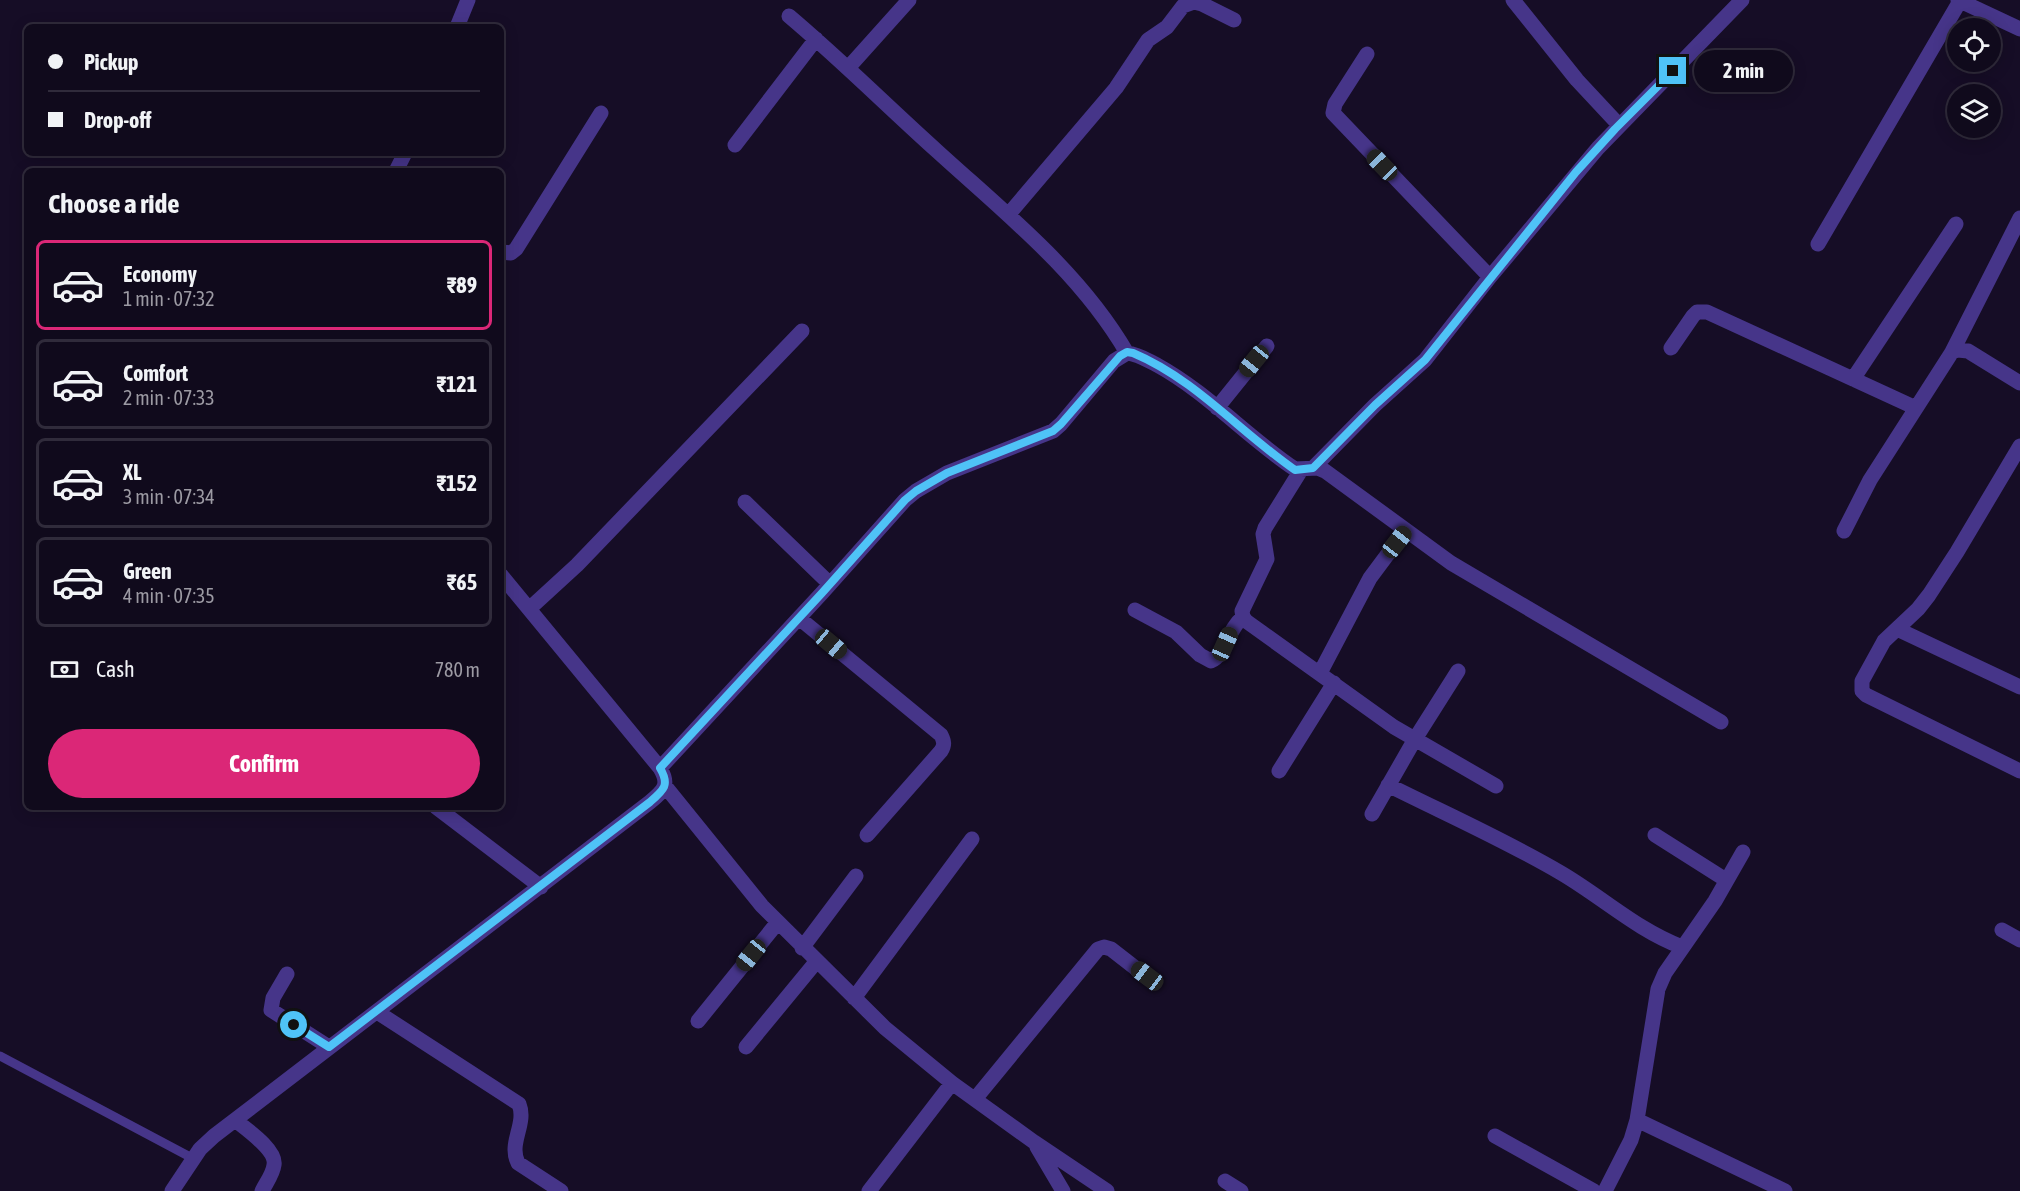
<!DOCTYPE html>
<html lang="en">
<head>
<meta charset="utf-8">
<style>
	:root { --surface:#100a1c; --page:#191325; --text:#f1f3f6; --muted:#9c9aa3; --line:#302b3b; --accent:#db2777 }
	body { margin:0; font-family:"Asap Condensed",sans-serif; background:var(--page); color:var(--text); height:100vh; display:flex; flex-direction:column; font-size:22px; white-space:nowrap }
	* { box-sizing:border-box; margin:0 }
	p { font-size:20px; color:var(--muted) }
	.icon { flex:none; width:33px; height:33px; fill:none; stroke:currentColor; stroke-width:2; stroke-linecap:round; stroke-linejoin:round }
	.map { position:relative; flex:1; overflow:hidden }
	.side { position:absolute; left:24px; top:168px; width:480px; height:642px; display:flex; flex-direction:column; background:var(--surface); border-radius:9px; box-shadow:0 3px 15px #0003,0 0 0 2px var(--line) }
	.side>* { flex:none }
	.top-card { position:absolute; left:24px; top:24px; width:480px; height:132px; border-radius:9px; box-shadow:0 3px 15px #0003,0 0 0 2px var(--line); display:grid; align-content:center; height:132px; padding:0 24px; background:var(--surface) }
	.tools { position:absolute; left:1947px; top:18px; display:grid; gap:12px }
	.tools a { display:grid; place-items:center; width:54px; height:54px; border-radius:50%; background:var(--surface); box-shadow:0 3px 15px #0003,0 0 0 2px var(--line); font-size:30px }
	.end { position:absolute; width:27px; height:27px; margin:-14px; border:8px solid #4fc3f7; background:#111; box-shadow:0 0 0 3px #111 }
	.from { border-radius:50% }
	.bubble { position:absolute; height:42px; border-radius:21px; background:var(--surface); box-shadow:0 3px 15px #0003,0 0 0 2px var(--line); font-size:20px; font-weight:700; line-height:42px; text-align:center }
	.car { position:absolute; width:18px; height:36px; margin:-18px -9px; border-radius:8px; box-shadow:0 0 4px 2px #0007; background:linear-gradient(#222 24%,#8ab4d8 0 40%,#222 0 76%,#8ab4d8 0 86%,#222 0) }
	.top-card b { display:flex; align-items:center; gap:21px; height:57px; font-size:22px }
	.top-card b+b { border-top:2px solid var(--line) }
	.top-card i { width:15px; height:15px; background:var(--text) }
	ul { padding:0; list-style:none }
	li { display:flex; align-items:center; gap:18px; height:90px; margin:0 12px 9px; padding:0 12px; border:3px solid var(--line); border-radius:9px }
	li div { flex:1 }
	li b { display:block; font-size:22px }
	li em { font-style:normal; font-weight:700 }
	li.selected { border-color:var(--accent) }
	li>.icon { width:54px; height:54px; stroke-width:1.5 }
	h2 { padding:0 24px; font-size:27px; line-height:72px }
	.pay { display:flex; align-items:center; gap:15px; height:66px; padding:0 24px; font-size:22px }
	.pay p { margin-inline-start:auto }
	.primary-button { display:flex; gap:12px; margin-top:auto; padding:12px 24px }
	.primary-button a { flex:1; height:69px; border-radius:36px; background:var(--accent); color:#fff; font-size:24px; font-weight:700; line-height:69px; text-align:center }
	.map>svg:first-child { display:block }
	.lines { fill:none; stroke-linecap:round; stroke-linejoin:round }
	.lane { stroke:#463589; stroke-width:9 }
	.street { stroke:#463589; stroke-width:15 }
	.route { stroke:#4fc3f7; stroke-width:8 }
</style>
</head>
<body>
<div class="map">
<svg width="2020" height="1191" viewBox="0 0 2020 1191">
	<rect width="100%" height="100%" fill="#160d26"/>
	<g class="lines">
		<path class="lane" d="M 0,1056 L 194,1159"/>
		<path class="street" d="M 1513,0 L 1577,80 L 1619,125
			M 1958,0 L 2020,29
			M 789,16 C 840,59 887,106 937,151 C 1005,213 1080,272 1127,353
			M 457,27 L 468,0
			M 1367,54 L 1335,104 L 1333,113 L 1490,277
			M 848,68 L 909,0
			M 735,145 L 816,39
			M 396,171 L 405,153
			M 1008,215 L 1116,88 L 1148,40 L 1167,27 L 1183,6 L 1194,2 L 1202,4 L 1234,20
			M 1818,244 L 1960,1
			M 501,252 L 511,253 L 516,249 L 601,113
			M 1671,348 L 1693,316 L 1697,312 L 1707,312 L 1916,408
			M 1952,352 L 2020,218
			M 1853,379 L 1956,224
			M 1217,408 L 1267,346
			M 2020,446 L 1957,552 L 1929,595 L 1918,609 L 1884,641 L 1862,681 L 1862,691 L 1866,695 L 2020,771
			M 1313,468 L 1375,405 L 1425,360 L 1490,277 L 1598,148 L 1742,0
			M 1301,470 L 1265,528 L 1263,534 L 1267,559 L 1242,611 L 1243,617 L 1246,621 L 1394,727 L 1496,786
			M 745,502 L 830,584
			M 1844,531 L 1870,480 L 1952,352 L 1958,350 L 1968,351 L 2020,383
			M 529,609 L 577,565 L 802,331
			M 1135,610 L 1176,632 L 1200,655 L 1211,661 C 1225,656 1228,629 1243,617
			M 799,618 L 941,735 C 944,741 945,745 941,751 L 867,835
			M 1897,629 L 2020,687
			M 1320,673 L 1370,578 L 1405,531
			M 660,768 L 822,593 L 905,500 L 916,491 L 947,473 L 1053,431 L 1061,424 L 1114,361 L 1127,353 C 1138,354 1147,360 1157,365 C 1208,393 1247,437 1295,469 L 1318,468 L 1325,471 L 1451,563 L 1721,722
			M 1279,771 L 1334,683
			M 1388,785 C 1446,814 1505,840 1561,873 C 1602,897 1637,930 1682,947
			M 665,786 L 762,906 L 885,1028 L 952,1083 L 1034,1142 L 1107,1191
			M 436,807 L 541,887
			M 1372,814 L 1415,739 L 1458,671
			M 1655,835 L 1726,880
			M 2002,930 L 2020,940
			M 802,948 L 856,876
			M 287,974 L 273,998 L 271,1010 L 329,1047
			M 854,998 L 972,839
			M 377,1012 L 519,1104 C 527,1124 508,1143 518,1163 L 561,1191
			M 698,1021 L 778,922
			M 746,1047 L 816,962
			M 975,1099 L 1098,949 L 1104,947 L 1111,949 L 1147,977
			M 235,1120 C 246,1129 277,1150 274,1165 C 273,1174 266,1183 262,1191
			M 1637,1120 L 1785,1191
			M 1495,1136 L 1594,1191
			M 1037,1147 L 1063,1191
			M 1225,1181 L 1241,1191
			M 172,1191 L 200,1149 L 214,1136 L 650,802 C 664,790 670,785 660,768 L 501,575
			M 869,1191 L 952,1083
			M 1605,1191 L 1631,1140 L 1637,1120 L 1658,989 L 1665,973 L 1715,901 L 1743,852"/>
	</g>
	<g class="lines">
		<path class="route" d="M 294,1025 L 329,1047 L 650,802 C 664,790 670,785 660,768 L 822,593 L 905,500 L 916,491 L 947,473 L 1053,431 L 1061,424 L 1120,356 L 1127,352 L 1133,353 C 1195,379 1240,432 1295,470 L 1313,468 L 1375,405 L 1425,360 L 1576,172 L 1615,129 L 1673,71"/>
	</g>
</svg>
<div class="tools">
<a><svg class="icon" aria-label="locate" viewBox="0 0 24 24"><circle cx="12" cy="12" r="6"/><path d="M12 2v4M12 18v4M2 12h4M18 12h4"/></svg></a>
<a><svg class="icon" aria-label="layers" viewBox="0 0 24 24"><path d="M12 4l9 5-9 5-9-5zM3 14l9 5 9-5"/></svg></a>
</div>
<i class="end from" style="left:294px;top:1025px"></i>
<i class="end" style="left:1673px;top:71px"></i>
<div class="bubble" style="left:1694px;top:50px;width:99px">2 min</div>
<i class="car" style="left:1382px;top:165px;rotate:316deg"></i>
<i class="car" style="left:1254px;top:361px;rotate:219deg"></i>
<i class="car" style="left:1397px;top:542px;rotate:38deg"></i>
<i class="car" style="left:831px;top:644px;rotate:130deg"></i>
<i class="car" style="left:1225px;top:644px;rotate:24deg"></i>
<i class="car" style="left:751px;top:955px;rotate:219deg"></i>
<i class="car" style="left:1147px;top:976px;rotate:307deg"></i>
<div class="top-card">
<b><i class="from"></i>Pickup</b>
<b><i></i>Drop-off</b>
</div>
<section class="side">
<h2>Choose a ride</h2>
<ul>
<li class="selected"><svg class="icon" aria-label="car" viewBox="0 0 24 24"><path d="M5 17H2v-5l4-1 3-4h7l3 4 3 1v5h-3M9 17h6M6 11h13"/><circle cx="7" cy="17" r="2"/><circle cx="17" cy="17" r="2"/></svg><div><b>Economy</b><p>1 min · 07:32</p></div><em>₹89</em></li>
<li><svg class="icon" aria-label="car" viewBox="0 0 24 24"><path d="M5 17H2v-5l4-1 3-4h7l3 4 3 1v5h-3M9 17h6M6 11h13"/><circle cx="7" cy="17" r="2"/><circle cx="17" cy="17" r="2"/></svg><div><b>Comfort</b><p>2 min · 07:33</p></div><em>₹121</em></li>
<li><svg class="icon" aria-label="car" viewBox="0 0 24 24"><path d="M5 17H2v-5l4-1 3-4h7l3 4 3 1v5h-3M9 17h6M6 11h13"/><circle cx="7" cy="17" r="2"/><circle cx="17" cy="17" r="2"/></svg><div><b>XL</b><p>3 min · 07:34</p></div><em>₹152</em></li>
<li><svg class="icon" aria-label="car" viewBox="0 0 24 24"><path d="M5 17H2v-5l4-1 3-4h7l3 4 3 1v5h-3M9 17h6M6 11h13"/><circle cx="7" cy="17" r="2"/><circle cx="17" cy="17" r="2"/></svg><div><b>Green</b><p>4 min · 07:35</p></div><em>₹65</em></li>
</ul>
<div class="pay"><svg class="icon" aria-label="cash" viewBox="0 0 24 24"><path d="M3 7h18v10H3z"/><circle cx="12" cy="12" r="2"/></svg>Cash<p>780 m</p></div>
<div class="primary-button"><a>Confirm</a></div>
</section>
</div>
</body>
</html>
